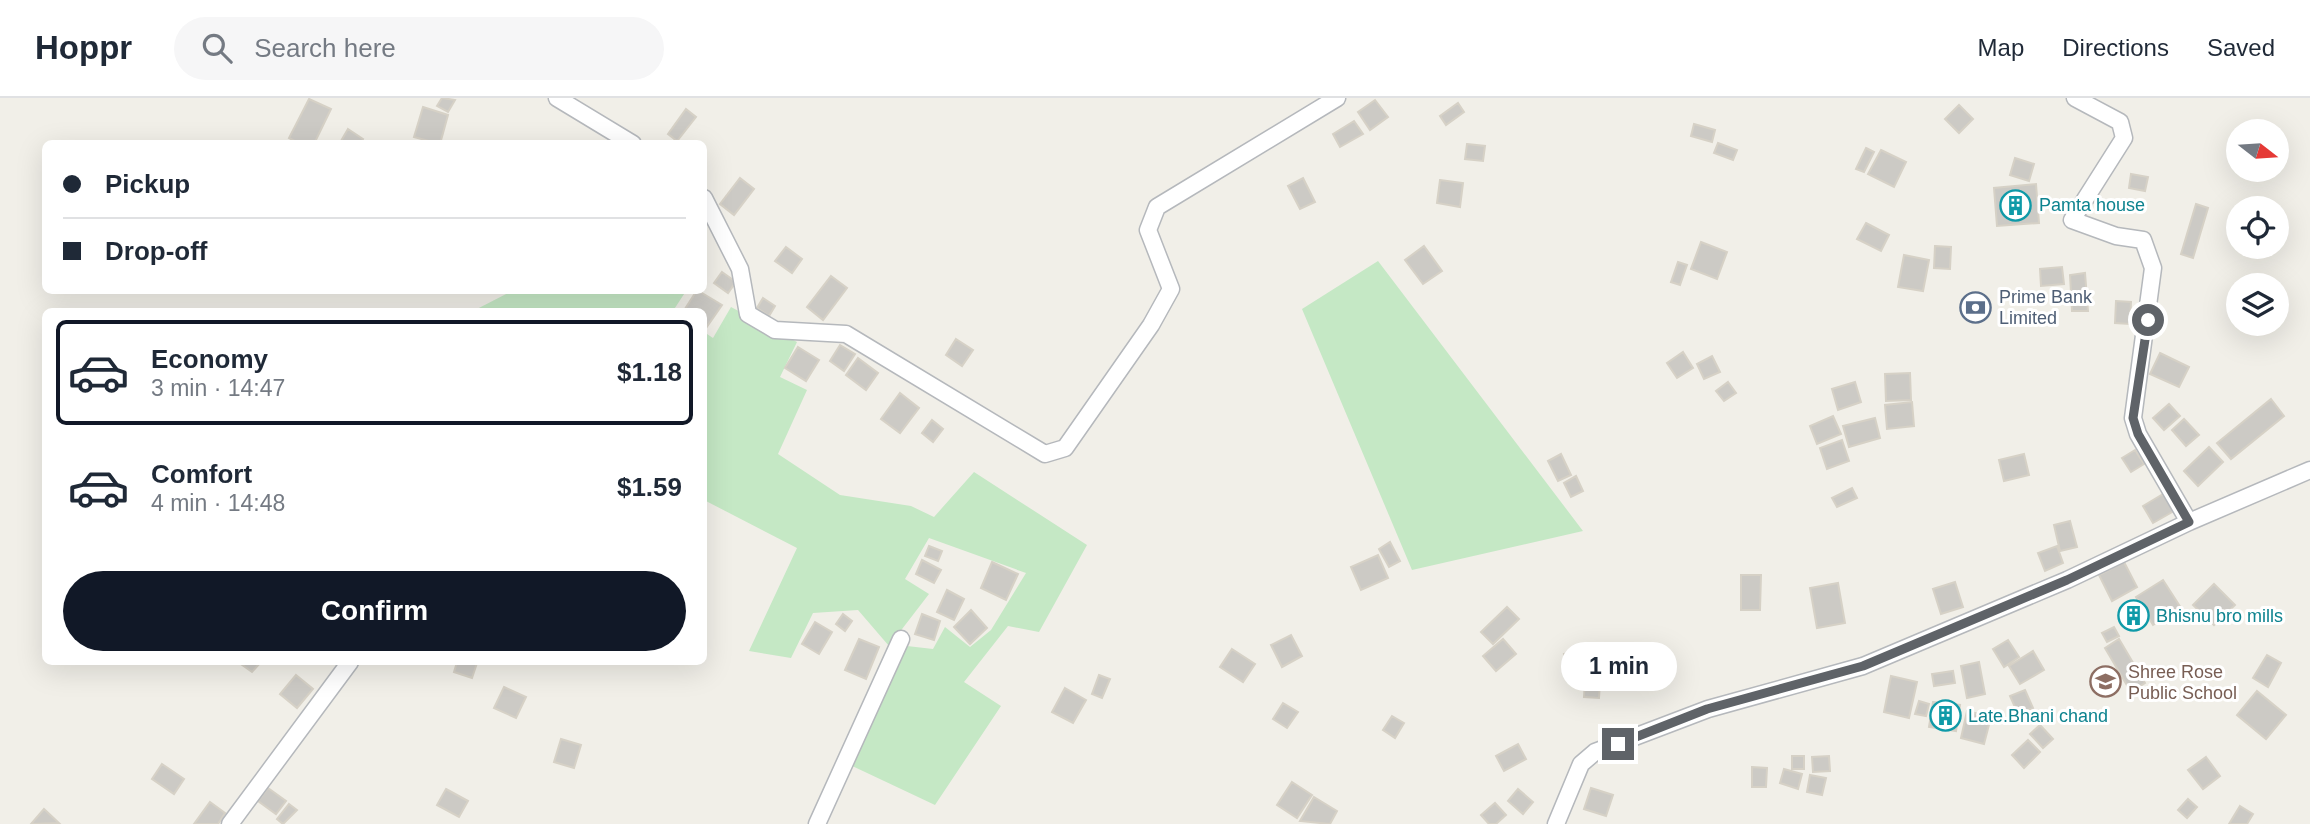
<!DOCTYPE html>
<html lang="en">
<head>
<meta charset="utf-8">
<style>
	:root { --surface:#fff; --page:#f6f6f7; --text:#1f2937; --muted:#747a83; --line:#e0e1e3; --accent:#111827 }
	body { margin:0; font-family:Helvetica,sans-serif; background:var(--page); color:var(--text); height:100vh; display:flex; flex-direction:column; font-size:26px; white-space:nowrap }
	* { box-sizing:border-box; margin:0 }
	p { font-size:23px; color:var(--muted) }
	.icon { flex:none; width:38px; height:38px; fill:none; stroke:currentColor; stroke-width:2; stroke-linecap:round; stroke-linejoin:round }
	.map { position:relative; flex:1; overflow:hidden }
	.details { position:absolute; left:42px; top:210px; width:665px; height:357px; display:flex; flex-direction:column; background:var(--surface); border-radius:10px; box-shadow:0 7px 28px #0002 }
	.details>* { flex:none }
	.hud { position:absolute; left:42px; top:42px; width:665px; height:154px; border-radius:10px; box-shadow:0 7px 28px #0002; display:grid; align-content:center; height:154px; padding:0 21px; background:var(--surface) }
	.needle { width:46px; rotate:107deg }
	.buttons { position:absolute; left:2226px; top:21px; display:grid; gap:14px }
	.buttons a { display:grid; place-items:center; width:63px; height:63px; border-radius:50%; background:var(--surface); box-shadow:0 7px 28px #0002; font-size:35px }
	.end { position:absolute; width:32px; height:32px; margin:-16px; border:9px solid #5f6368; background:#fff; box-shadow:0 0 0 4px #fff }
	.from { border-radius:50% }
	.bubble { position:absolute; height:49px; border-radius:24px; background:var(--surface); box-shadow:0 7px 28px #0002; font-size:23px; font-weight:700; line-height:49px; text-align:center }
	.hud b { display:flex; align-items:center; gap:24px; height:66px; font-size:26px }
	.hud b+b { border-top:2px solid var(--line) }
	.hud i { width:18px; height:18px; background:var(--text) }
	ul { padding:12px 0 0; list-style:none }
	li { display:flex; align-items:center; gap:21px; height:105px; margin:0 14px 10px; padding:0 7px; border:4px solid transparent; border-radius:10px }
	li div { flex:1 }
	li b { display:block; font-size:26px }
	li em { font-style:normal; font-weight:700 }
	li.current { border-color:var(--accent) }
	li>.icon { width:63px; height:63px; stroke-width:1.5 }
	.cta { display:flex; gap:14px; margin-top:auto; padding:14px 21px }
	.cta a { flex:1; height:80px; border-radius:42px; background:var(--accent); color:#fff; font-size:28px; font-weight:700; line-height:80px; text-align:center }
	header { display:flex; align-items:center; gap:42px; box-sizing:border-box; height:98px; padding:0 35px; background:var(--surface); border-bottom:2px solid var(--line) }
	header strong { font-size:33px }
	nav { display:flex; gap:38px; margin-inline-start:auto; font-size:24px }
	.search { width:490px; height:63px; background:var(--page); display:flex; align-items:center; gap:18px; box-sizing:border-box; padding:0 24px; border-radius:38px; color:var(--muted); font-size:26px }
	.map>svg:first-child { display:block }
	.grass { fill:#c5e8c5 }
	.building { fill:#cccac5; stroke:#d6d1c6; stroke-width:2 }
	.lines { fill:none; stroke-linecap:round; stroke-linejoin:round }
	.minor-casing { stroke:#b5b8bc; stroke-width:19 }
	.minor { stroke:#fff; stroke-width:16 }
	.route { stroke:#5f6368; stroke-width:9 }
	.labels { text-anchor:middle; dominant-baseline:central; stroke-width:6; stroke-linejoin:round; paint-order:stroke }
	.culture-label { font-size:18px; fill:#0d838f; stroke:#fff; text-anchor:start }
	.service-label { font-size:18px; fill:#4e5e75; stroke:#fff; text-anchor:start }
	.education-label { font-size:18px; fill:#785e54; stroke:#fff; text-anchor:start }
</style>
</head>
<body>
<header>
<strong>Hoppr</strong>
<div class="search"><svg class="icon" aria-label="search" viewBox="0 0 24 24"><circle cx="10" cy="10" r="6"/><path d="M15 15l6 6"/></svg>Search here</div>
<nav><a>Map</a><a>Directions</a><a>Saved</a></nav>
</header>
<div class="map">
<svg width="2310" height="726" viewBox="0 0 2310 726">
	<rect width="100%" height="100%" fill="#f1efe8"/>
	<path class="grass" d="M 1378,163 L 1583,433 L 1412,472 L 1302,211 Z
		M 514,192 L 686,192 L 686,193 L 673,213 L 473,213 Z
		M 731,209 L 797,244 L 780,279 L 807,292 L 778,356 L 840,397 L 911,408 L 934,419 L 974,374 L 1087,447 L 1039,534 L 1008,528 L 964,584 L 1001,608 L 935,707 L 848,666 L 907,548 L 933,551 L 945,529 L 970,549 L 991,532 L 1026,475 L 929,440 L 905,481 L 929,496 L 889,548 L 858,512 L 813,515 L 791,560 L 749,553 L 797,450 L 704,402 L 704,234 L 713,240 Z"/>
	<path class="building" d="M 442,0 L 455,2 L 448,14 L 437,8 Z
		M 309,1 L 331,11 L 314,46 L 300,46 L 289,40 Z
		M 1375,2 L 1388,19 L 1370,32 L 1358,14 Z
		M 1458,5 L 1464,14 L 1446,27 L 1440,18 Z
		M 1959,7 L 1973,21 L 1959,35 L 1945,21 Z
		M 423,9 L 448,17 L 440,46 L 414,39 Z
		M 686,11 L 696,19 L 677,43 L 668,36 Z
		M 1354,23 L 1363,36 L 1340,49 L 1333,36 Z
		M 1694,26 L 1715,32 L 1712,44 L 1691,38 Z
		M 348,31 L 363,41 L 360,46 L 341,43 Z
		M 1718,45 L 1737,52 L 1733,62 L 1714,55 Z
		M 1467,46 L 1485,48 L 1483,63 L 1465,61 Z
		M 1866,50 L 1874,54 L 1864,74 L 1856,71 Z
		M 1881,52 L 1906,64 L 1894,89 L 1868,76 Z
		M 2015,60 L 2034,66 L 2029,83 L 2010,77 Z
		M 2131,76 L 2148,79 L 2145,93 L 2129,90 Z
		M 740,80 L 754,91 L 734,117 L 720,106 Z
		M 1303,80 L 1315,104 L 1300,111 L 1288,88 Z
		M 1440,82 L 1463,85 L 1460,109 L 1437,105 Z
		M 2036,86 L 2039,125 L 1997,128 L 1994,90 Z
		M 2196,106 L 2208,110 L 2193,160 L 2181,156 Z
		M 1866,125 L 1889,137 L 1881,153 L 1857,141 Z
		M 1701,144 L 1727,154 L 1717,181 L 1691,171 Z
		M 1424,148 L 1442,173 L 1423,186 L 1405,162 Z
		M 1935,148 L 1951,149 L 1950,171 L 1934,170 Z
		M 786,149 L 802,161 L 792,175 L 775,163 Z
		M 1904,157 L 1929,162 L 1923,193 L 1898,189 Z
		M 1678,164 L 1687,167 L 1680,187 L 1671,184 Z
		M 2062,169 L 2064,186 L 2041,188 L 2040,171 Z
		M 722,174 L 736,184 L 728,195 L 714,185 Z
		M 2085,175 L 2088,213 L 2072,213 L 2070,177 Z
		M 831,178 L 847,190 L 823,222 L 807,209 Z
		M 697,192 L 722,207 L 706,230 L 704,214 L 683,214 Z
		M 763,200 L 775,208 L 769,218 L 757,210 Z
		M 2116,203 L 2131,204 L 2130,226 L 2115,225 Z
		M 956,241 L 973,252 L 962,268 L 946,257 Z
		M 840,247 L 855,256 L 844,273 L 830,263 Z
		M 798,249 L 819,262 L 806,283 L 785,270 Z
		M 1683,254 L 1693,270 L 1677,280 L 1667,265 Z
		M 2160,255 L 2189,269 L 2179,289 L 2150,276 Z
		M 1712,258 L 1720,274 L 1704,281 L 1697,266 Z
		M 858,260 L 878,275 L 866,292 L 846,277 Z
		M 1910,275 L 1911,302 L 1886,303 L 1885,276 Z
		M 1728,284 L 1736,295 L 1724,303 L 1716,293 Z
		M 1855,284 L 1861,304 L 1838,312 L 1832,291 Z
		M 900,295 L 919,310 L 900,335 L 881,321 Z
		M 2271,301 L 2284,318 L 2231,361 L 2217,345 Z
		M 1912,304 L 1914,328 L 1887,331 L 1885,307 Z
		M 2169,306 L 2180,318 L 2164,332 L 2153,320 Z
		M 1833,318 L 1841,336 L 1817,346 L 1810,328 Z
		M 1875,320 L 1880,340 L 1849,349 L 1843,328 Z
		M 2184,321 L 2199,337 L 2186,348 L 2172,332 Z
		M 932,322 L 943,331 L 933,344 L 922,335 Z
		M 1842,342 L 1849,363 L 1827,371 L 1820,350 Z
		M 2209,349 L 2223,364 L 2198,388 L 2184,373 Z
		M 2135,352 L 2144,366 L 2131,374 L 2122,360 Z
		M 1561,356 L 1571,377 L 1558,383 L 1548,363 Z
		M 2024,356 L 2029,377 L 2004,383 L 1999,362 Z
		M 1576,378 L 1583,393 L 1571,399 L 1564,385 Z
		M 1852,390 L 1857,400 L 1837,409 L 1832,400 Z
		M 2163,396 L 2174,413 L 2153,425 L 2143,408 Z
		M 2070,423 L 2077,449 L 2060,453 L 2054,427 Z
		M 1390,444 L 1400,463 L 1389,469 L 1379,451 Z
		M 929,448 L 942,453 L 938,463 L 925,458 Z
		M 2057,448 L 2063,465 L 2045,473 L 2038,455 Z
		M 1378,457 L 1388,480 L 1361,492 L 1351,469 Z
		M 922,462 L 941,472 L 934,485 L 916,476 Z
		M 992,464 L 1018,476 L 1006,502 L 981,490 Z
		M 2124,464 L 2137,489 L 2112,503 L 2099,477 Z
		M 1741,477 L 1761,477 L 1760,512 L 1741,512 Z
		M 2163,482 L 2181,510 L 2153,527 L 2136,499 Z
		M 1955,484 L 1963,509 L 1941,516 L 1933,491 Z
		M 1838,485 L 1845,525 L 1817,530 L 1810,490 Z
		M 2214,486 L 2235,507 L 2214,527 L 2193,507 Z
		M 947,492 L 964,501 L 954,522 L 937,514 Z
		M 1507,509 L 1519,521 L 1493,546 L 1481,534 Z
		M 2138,509 L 2143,518 L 2129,528 L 2123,519 Z
		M 971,512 L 987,530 L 970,546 L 954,529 Z
		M 843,516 L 852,523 L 845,533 L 836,526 Z
		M 922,516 L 940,523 L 934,542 L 915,536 Z
		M 815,524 L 832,534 L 819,556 L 802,546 Z
		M 2114,529 L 2119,538 L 2107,544 L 2102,535 Z
		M 1291,537 L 1302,558 L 1282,569 L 1271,547 Z
		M 859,541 L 879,549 L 866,581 L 845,572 Z
		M 1503,541 L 1516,556 L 1496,573 L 1483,558 Z
		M 2119,541 L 2145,585 L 2131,594 L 2105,550 Z
		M 2008,542 L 2019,559 L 2004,569 L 1993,551 Z
		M 1232,551 L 1255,566 L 1243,584 L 1220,569 Z
		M 1583,551 L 1586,565 L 1568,570 L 1564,556 Z
		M 2033,553 L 2044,572 L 2020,586 L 2009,568 Z
		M 1596,557 L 1600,576 L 1591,577 L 1587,559 Z
		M 2267,557 L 2281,565 L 2268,589 L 2253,580 Z
		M 238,564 L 261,564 L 252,574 Z
		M 457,564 L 477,565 L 472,580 L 454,574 Z
		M 1979,564 L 1985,596 L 1967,600 L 1961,568 Z
		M 1953,573 L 1955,585 L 1934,588 L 1932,576 Z
		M 296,577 L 313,591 L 297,610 L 280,596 Z
		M 1099,577 L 1110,581 L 1102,600 L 1092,596 Z
		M 1891,578 L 1917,584 L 1909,620 L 1884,614 Z
		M 1585,583 L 1600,584 L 1599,600 L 1584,599 Z
		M 504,589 L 526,599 L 516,620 L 494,610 Z
		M 1065,590 L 1086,602 L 1073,625 L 1052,614 Z
		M 2025,592 L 2033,610 L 2018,616 L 2010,598 Z
		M 2257,593 L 2286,617 L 2266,641 L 2237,617 Z
		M 1919,603 L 1929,606 L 1926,618 L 1915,616 Z
		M 1933,604 L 1960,607 L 1956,633 L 1929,629 Z
		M 1283,605 L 1298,614 L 1287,630 L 1273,621 Z
		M 1967,613 L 1991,619 L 1984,646 L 1961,640 Z
		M 1392,618 L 1404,625 L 1395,640 L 1383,632 Z
		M 2040,627 L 2053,641 L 2043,650 L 2030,636 Z
		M 561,641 L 581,647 L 574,670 L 554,664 Z
		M 2028,642 L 2040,654 L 2024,670 L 2012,657 Z
		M 1518,646 L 1526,661 L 1504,673 L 1496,658 Z
		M 1792,658 L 1804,658 L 1804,671 L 1792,671 Z
		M 1829,658 L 1830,673 L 1813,674 L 1812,659 Z
		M 2206,659 L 2220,678 L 2203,691 L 2188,672 Z
		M 162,666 L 184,681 L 174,696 L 152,681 Z
		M 1752,669 L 1767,670 L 1766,689 L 1752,689 Z
		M 1784,671 L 1802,676 L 1798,691 L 1780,685 Z
		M 1810,677 L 1826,680 L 1822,697 L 1807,694 Z
		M 1292,684 L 1312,697 L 1297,720 L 1277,707 Z
		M 268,690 L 286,703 L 276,716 L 258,703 Z
		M 1591,690 L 1613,697 L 1606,718 L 1584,711 Z
		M 446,691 L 468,703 L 459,719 L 437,707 Z
		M 1518,691 L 1533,704 L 1523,716 L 1508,703 Z
		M 1314,699 L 1337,713 L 1330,726 L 1300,723 Z
		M 2188,701 L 2197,709 L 2187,720 L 2178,712 Z
		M 210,704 L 225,715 L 218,726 L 194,726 Z
		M 1495,705 L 1506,717 L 1496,726 L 1489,726 L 1481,717 Z
		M 289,706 L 297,712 L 283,726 L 277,721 Z
		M 2240,708 L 2253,716 L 2247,726 L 2229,726 Z
		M 44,711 L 59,725 L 31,726 Z"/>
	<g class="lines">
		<defs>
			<path id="minor" d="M 557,0 L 633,46
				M 2075,0 L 2120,24 L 2124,40 L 2072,122 L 2116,138 L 2143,142 L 2153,170 L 2133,320 L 2138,336 L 2189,424
				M 704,100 L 740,171 L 748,216 L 775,232 L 846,236 L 1045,356 L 1065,350 L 1151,227 L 1171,191 L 1148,132 L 1157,109 L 1337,0
				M 230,726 L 350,564
				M 817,726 L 901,541
				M 1556,726 L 1581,666 L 1595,654 L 1708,611 L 1863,568 L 2067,482 L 2189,424 L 2310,372"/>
		</defs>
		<use href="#minor" class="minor-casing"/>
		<use href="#minor" class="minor"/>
	</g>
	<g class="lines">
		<path class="route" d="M 1618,646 L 1707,611 L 1863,568 L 2067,482 L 2189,424 L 2138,336 L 2133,320 L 2148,222"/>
	</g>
	<defs>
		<symbol id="building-ring" viewBox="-11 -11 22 22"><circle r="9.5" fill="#fff" stroke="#0f9aa8" stroke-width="1.5"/><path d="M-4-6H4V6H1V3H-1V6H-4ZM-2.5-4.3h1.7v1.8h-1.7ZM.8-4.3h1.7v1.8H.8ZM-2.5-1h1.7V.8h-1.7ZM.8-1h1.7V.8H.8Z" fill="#0f9aa8"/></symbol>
		<symbol id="bank-ring" viewBox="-11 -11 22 22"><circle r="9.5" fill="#fff" stroke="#5c6f8a" stroke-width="1.5"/><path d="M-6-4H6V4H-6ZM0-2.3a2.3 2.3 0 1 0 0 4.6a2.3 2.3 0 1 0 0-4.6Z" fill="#5c6f8a"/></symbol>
		<symbol id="school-ring" viewBox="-11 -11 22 22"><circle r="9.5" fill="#fff" stroke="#8d6e63" stroke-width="1.5"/><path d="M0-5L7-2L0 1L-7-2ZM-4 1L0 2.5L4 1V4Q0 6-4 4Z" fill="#8d6e63"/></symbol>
	</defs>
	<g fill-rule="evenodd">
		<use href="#building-ring" x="1998" y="90" width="35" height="35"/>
		<use href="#bank-ring" x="1958" y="192" width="35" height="35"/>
		<use href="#building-ring" x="2116" y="500" width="35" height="35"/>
		<use href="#school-ring" x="2088" y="566" width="35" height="35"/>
		<use href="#building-ring" x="1928" y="600" width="35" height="35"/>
	</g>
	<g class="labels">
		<g class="culture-label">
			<text x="2039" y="107">Pamta house</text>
			<text x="2156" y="518">Bhisnu bro mills</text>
			<text x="1968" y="618">Late.Bhani chand</text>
		</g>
		<g class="service-label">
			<text x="1999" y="199">Prime Bank<tspan x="1999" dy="21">Limited</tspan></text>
		</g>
		<g class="education-label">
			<text x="2128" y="574">Shree Rose<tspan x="2128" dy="21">Public School</tspan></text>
		</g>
	</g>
</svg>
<div class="buttons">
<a><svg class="needle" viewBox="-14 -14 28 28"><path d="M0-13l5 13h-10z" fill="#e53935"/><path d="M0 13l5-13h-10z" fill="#747a83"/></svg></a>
<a><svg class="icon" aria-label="locate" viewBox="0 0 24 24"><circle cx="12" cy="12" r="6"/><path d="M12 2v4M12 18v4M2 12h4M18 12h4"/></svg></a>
<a><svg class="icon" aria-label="layers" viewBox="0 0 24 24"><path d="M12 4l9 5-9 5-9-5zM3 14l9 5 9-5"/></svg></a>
</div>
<i class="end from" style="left:2148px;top:222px"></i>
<i class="end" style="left:1618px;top:646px"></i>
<div class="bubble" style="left:1561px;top:544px;width:116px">1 min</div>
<div class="hud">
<b><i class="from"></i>Pickup</b>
<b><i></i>Drop-off</b>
</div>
<section class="details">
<ul>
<li class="current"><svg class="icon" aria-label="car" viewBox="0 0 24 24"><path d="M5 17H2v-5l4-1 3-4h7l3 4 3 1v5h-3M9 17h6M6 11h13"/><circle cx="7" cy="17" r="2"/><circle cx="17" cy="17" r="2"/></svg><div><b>Economy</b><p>3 min · 14:47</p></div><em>$1.18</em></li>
<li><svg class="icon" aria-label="car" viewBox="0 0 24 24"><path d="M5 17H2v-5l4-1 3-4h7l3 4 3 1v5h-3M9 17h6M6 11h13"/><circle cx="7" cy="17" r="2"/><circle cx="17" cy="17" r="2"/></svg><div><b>Comfort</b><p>4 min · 14:48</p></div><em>$1.59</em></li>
</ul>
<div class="cta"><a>Confirm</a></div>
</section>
</div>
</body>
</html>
